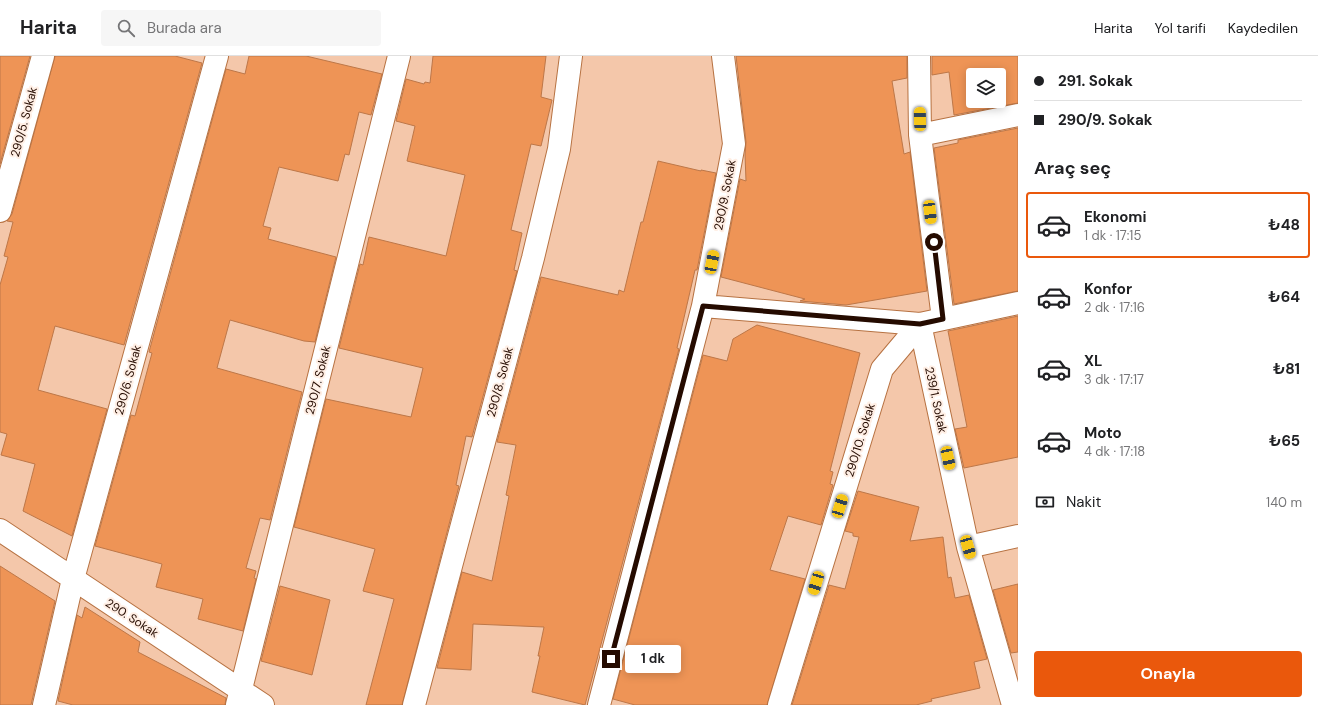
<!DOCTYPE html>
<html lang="tr">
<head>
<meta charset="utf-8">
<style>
	:root { --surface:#fff; --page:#f6f6f6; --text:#202124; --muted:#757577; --line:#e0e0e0; --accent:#ea580c }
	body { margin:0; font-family:"DM Sans",sans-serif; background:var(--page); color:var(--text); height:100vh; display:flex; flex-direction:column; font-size:15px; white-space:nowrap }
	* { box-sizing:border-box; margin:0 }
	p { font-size:13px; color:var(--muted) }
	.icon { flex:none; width:22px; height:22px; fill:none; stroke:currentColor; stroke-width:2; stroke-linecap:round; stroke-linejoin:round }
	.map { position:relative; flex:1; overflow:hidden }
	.drawer { display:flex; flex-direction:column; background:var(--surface); width:300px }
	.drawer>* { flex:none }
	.banner { display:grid; align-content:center; height:88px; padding:0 16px; background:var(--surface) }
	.tools { position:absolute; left:966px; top:12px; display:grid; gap:8px }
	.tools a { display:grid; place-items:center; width:40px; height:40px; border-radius:4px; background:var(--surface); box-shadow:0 2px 10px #0003; font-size:20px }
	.end { position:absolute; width:18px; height:18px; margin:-9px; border:5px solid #250b00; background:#fff; box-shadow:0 0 0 2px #fff }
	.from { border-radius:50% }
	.bubble { position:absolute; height:28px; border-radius:4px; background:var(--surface); box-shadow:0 2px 10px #0003; font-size:13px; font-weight:700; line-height:28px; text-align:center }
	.car { position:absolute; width:12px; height:24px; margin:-12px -6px; border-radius:5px; box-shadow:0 0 3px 1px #0007; background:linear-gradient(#f5c518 24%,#345 0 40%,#f5c518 0 76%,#345 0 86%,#f5c518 0) }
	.banner b { display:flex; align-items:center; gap:14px; height:38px; font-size:15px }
	.banner b+b { border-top:1px solid var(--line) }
	.banner i { width:10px; height:10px; background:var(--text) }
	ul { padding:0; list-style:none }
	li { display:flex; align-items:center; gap:12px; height:66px; margin:0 8px 6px; padding:0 8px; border:2px solid transparent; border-radius:4px }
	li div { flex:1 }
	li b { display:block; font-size:15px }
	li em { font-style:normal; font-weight:700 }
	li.selected { border-color:var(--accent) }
	li>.icon { width:36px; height:36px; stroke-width:1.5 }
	h2 { padding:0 16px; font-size:18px; line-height:48px }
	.pay { display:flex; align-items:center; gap:10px; height:44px; padding:0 16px; font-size:15px }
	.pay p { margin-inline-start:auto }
	.cta { display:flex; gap:8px; margin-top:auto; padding:8px 16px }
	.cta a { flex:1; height:46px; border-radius:4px; background:var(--accent); color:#fff; font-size:16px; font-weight:700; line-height:46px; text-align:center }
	header { display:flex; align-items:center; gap:24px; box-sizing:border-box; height:56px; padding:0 20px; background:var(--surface); border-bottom:1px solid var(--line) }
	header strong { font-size:19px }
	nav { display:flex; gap:22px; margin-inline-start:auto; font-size:14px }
	.search { width:280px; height:36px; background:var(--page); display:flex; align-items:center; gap:10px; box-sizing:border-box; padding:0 14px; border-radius:4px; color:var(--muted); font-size:15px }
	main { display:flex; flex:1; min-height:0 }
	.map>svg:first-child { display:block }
	.building { fill:#ee9456; stroke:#bd7748; fill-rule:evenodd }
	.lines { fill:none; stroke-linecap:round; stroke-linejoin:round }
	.minor-casing { stroke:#b77242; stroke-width:24 }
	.minor { stroke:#fff; stroke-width:22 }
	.route { stroke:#250b00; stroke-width:5 }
	.labels { text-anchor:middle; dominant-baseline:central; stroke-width:4; stroke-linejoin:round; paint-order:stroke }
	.street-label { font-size:12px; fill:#250b00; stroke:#ffefe5 }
</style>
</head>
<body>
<header>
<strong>Harita</strong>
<div class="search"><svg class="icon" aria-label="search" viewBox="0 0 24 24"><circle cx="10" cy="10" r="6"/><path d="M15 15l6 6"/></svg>Burada ara</div>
<nav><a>Harita</a><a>Yol tarifi</a><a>Kaydedilen</a></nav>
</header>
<main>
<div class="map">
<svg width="1018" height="649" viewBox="0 0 1018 649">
	<rect width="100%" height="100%" fill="#f4c7aa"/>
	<path class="building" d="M 0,0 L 30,0 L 0,108 Z
		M 55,0 L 175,0 L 202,7 L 124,289 L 55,270 L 38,334 L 107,353 L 72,480 L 23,455 L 35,408 L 1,399 L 7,378 L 0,376 L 0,229 L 8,201 L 4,200 L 13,166 L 7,165 L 12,158 Z
		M 249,0 L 306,0 L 382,18 L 371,59 L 359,56 L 349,99 L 345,98 L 338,125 L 279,111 L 263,170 L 271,172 L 268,183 L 336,201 L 315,286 L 304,285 L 230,264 L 217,312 L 302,336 L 270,464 L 260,462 L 246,512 L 256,515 L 254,522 L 256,523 L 243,575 L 198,563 L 203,543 L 156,531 L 162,508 L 95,490 L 131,359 L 135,360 L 152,297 L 149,296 L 226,13 L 245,18 Z
		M 433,0 L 546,0 L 541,41 L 552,44 L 541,90 L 531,88 L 511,174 L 522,177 L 514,214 L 517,215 L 472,381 L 466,380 L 456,429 L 459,430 L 402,649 L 366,649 L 394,543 L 363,535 L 375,493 L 294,471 L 326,343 L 411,361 L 423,312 L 339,292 L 360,208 L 363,209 L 369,181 L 446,200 L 465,119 L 407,105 L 415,70 L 396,65 L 406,23 L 424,28 L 425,26 L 430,27 Z
		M 736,0 L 907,0 L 907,22 L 892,25 L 904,98 L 910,96 L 927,235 L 846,249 L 800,245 L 805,243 L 721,221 L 740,123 L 746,125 L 745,99 L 746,86 Z
		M 932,0 L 1018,0 L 1018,47 L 954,59 L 949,16 L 932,19 ZM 973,19 L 999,19 L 999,45 L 973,45 Z
		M 1018,72 L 1018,235 L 954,248 L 934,92 L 958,87 L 958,84 Z
		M 658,105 L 701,115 L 701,114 L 716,117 L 697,214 L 695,214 L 677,292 L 679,293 L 585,649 L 532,636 L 540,600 L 538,600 L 544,571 L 473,568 L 471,614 L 437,612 L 462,516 L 492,525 L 509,440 L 506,439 L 516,389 L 497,386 L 541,221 L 618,239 L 619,234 L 624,236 L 641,166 L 643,166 Z
		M 1018,260 L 1018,401 L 964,412 L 955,373 L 967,371 L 948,275 Z
		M 757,269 L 860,297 L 830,415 L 833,416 L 830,428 L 833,429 L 821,469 L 788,460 L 770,514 L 805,523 L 767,649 L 635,649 L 613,643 L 703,299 L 727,305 L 733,283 Z
		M 858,435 L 919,451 L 910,485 L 943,481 L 948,522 L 951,521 L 955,542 L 969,539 L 987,603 L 974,606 L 980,632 L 931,643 L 932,645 L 916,649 L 792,649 L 829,529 L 845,533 L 859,481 L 853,480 L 853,477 L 845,475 Z
		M 0,510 L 55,545 L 31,649 L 0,649 Z
		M 1018,528 L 1018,596 L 1011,597 L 993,534 Z
		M 280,530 L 330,544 L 312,619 L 261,605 Z
		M 85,551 L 140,586 L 138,596 L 226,642 L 225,649 L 73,649 L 58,645 L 77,559 L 82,562 Z"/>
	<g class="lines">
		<defs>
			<path id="minor" d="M 919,0 L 920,79 L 943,263
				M 920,79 L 1018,59
				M 0,155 L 43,0
				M 703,250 L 920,268 L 1018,247
				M 920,268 L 968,491 L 1013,649
				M 0,474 L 263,649
				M 968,491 L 1018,480
				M 44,649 L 73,523 L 217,0
				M 237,649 L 399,0
				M 414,649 L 533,202 L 559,93 L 571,0
				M 599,649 L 703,250 L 734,88 L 723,0
				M 779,649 L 882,313 L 920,268"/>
		</defs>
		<use href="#minor" class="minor-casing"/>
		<use href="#minor" class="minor"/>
	</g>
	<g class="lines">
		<path class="route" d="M 611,603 L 703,250 L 920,268 L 943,263 L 934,186"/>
	</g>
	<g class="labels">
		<g class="street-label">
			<text transform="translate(24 66) rotate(-75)">290/5. Sokak</text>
			<text transform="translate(725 139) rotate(-79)">290/9. Sokak</text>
			<text transform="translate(128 324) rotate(-75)">290/6. Sokak</text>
			<text transform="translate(318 324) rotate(-76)">290/7. Sokak</text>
			<text transform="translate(500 326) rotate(-75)">290/8. Sokak</text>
			<text transform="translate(936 344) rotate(78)">239/1. Sokak</text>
			<text transform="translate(860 384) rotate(-73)">290/10. Sokak</text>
			<text transform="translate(132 562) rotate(33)">290. Sokak</text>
		</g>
	</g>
</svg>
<div class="tools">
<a><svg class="icon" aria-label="layers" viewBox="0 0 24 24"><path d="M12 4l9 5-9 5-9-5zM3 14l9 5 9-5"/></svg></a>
</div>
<i class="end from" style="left:934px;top:186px"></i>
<i class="end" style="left:611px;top:603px"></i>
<div class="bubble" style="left:625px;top:589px;width:56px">1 dk</div>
<i class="car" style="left:920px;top:63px;rotate:359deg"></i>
<i class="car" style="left:930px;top:156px;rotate:173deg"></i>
<i class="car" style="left:712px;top:206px;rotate:11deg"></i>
<i class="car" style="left:948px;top:402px;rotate:168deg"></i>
<i class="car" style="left:840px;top:450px;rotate:17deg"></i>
<i class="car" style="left:968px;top:491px;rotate:164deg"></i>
<i class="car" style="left:816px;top:527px;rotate:197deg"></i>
</div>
<section class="drawer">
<div class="banner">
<b><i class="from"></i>291. Sokak</b>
<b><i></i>290/9. Sokak</b>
</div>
<h2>Araç seç</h2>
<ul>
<li class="selected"><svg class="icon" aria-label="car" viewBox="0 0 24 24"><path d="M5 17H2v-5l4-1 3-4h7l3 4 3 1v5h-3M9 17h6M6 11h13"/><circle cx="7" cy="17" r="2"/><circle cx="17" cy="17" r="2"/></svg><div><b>Ekonomi</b><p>1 dk · 17:15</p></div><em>₺48</em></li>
<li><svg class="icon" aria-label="car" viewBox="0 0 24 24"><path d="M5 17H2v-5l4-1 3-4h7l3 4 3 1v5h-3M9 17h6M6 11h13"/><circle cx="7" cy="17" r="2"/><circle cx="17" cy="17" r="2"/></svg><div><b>Konfor</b><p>2 dk · 17:16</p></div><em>₺64</em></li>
<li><svg class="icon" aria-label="car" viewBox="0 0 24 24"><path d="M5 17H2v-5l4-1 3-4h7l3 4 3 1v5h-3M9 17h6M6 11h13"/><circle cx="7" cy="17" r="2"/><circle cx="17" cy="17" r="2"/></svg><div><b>XL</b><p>3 dk · 17:17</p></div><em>₺81</em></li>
<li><svg class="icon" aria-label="car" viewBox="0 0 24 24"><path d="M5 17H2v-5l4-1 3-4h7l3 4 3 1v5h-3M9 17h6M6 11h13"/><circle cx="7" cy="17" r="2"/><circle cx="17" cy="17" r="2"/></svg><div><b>Moto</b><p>4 dk · 17:18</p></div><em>₺65</em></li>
</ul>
<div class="pay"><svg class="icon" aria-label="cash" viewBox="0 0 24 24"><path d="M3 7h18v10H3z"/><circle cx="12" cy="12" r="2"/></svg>Nakit<p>140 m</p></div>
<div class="cta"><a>Onayla</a></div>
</section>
</main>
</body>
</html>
